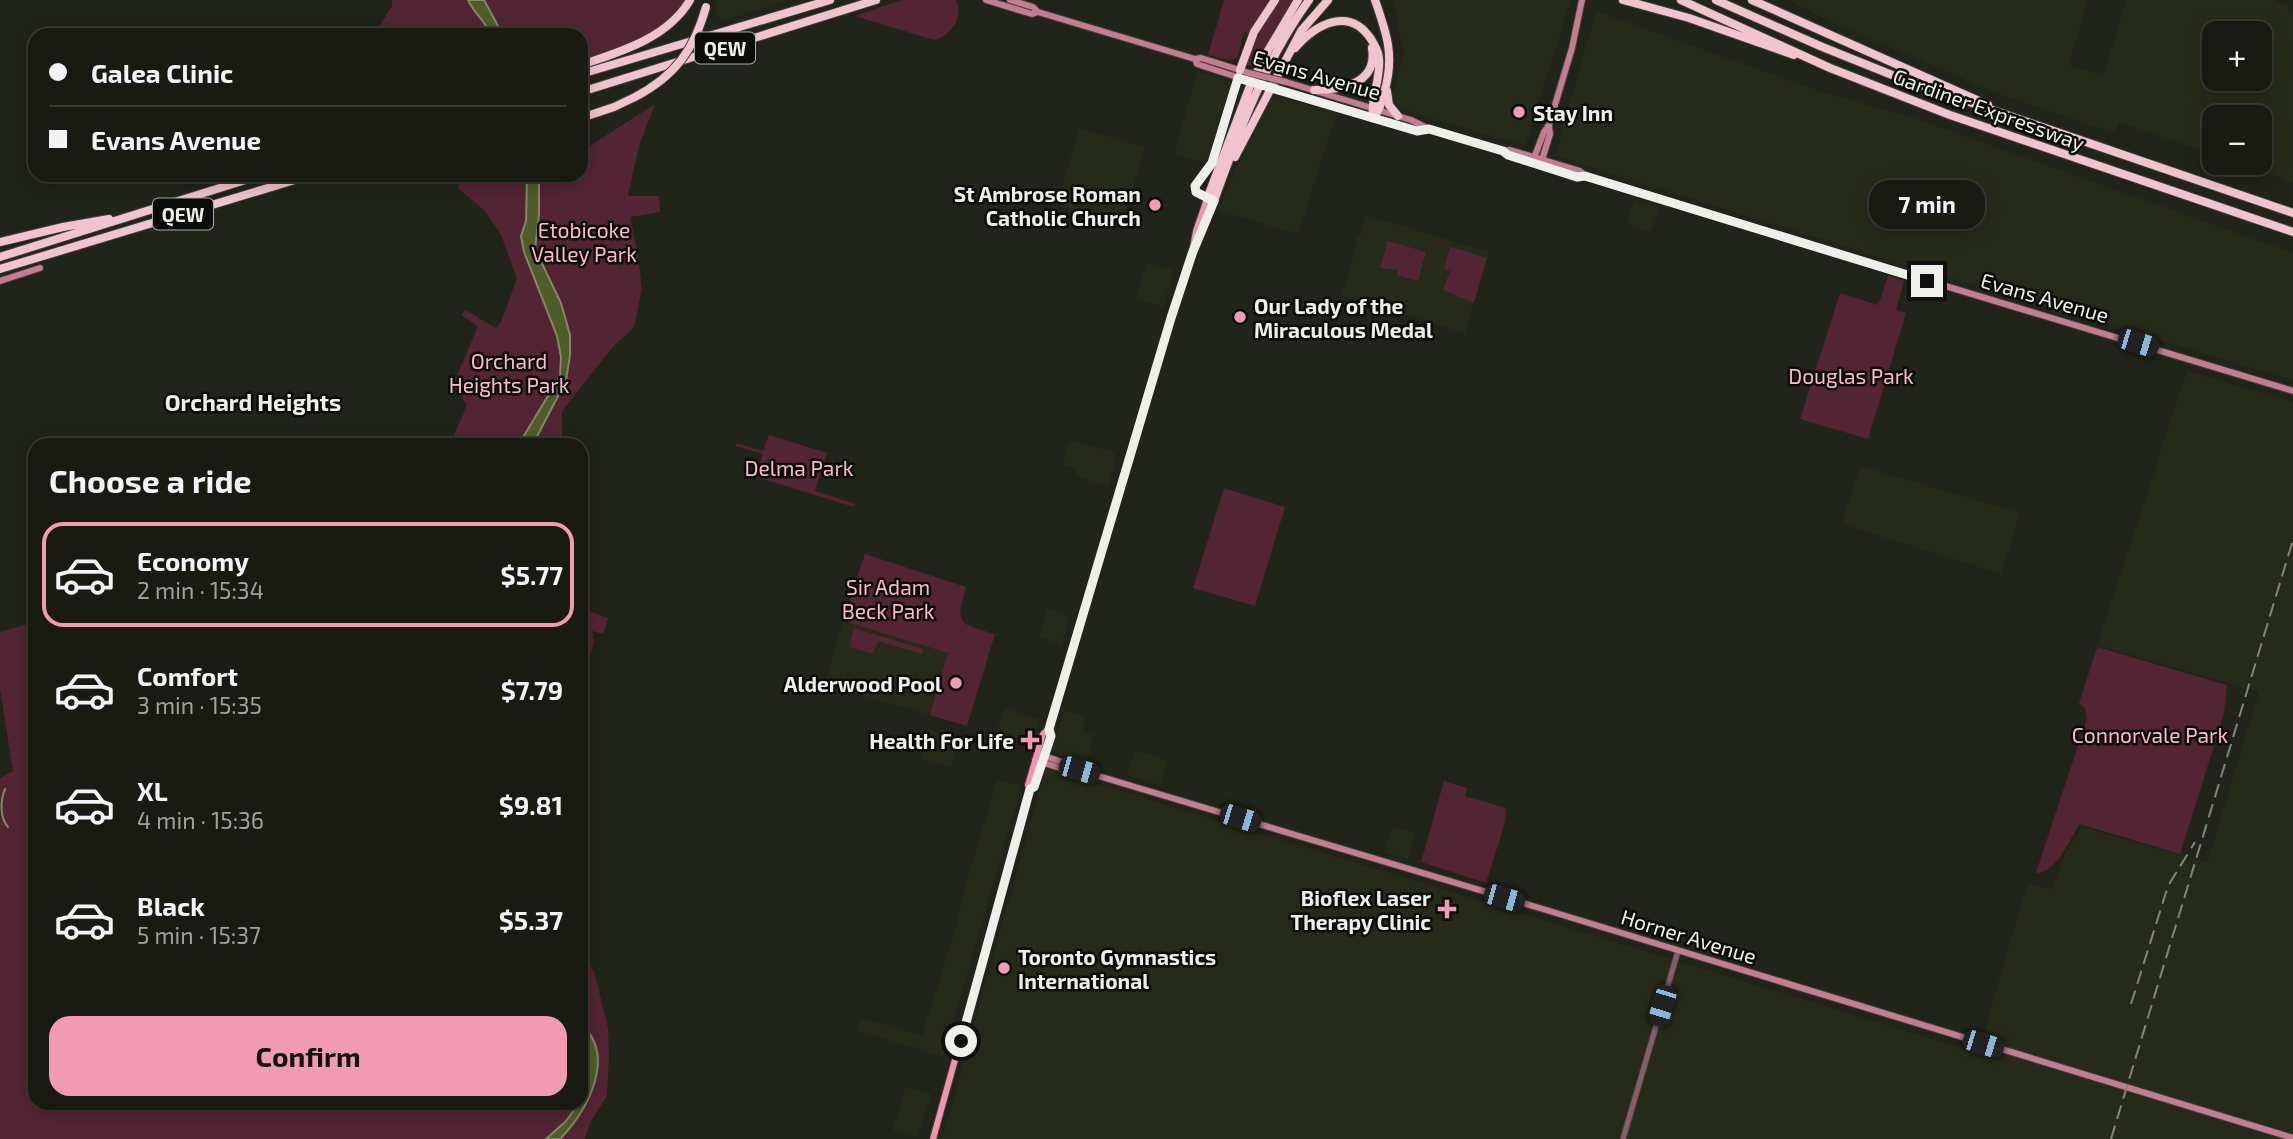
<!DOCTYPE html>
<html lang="en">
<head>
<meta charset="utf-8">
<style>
	:root { --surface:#191b13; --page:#262821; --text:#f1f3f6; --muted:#9fa1a0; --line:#373933; --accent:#f19ab3 }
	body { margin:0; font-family:"Exo 2",sans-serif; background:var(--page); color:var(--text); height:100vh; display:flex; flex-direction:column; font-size:26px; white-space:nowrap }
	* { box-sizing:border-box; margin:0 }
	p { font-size:23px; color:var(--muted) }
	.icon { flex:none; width:38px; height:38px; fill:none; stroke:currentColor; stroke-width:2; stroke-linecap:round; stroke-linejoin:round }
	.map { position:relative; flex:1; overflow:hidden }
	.panel { position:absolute; left:28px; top:438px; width:560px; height:672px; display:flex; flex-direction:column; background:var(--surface); border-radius:21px; box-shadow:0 4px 18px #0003,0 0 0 2px var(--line) }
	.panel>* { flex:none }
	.hud { position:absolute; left:28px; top:28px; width:560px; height:154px; border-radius:21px; box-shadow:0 4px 18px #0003,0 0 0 2px var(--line); display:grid; align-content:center; height:154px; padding:0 21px; background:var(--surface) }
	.controls { position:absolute; left:2202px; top:21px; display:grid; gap:14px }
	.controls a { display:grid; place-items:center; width:70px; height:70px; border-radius:14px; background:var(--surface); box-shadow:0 4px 18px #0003,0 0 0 2px var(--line); font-size:35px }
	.end { position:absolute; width:32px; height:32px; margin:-16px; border:9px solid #edefe8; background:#111; box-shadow:0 0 0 4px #111 }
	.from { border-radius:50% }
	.bubble { position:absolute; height:49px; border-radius:21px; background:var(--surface); box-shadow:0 4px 18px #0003,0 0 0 2px var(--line); font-size:23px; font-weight:700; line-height:49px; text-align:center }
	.car { position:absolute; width:21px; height:42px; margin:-21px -10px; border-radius:9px; box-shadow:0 0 5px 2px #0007; background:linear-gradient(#222 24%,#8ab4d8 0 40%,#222 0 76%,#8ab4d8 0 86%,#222 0) }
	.hud b { display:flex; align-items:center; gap:24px; height:66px; font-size:26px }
	.hud b+b { border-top:2px solid var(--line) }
	.hud i { width:18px; height:18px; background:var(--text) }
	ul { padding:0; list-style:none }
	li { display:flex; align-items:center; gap:21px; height:105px; margin:0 14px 10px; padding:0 7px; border:4px solid transparent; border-radius:21px }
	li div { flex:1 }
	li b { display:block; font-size:26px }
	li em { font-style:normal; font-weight:700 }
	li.on { border-color:var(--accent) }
	li>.icon { width:63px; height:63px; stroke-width:1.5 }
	h2 { padding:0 21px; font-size:32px; line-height:84px }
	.button { display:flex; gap:14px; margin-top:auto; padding:14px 21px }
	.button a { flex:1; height:80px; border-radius:21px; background:var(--accent); color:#111; font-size:28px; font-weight:700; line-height:80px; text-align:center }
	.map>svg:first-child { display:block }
	.built { fill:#262b19; fill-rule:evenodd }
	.green { fill:#532434 }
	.water { fill:#4f5c29; stroke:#7e8862; stroke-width:2 }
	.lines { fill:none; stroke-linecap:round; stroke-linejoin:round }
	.stream { stroke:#7e8862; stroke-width:2 }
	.tertiary-casing { stroke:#3e4036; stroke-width:7 }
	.secondary-casing { stroke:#3e4036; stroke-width:8 }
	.primary-casing { stroke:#3e4036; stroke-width:8 }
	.motorway-casing { stroke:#3e4036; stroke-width:10 }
	.tertiary { stroke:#895c69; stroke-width:5 }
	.secondary { stroke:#c37c91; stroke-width:6 }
	.primary { stroke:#f194b0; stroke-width:6 }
	.motorway { stroke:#f1c3cf; stroke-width:8 }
	.rail { stroke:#82857c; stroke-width:2; stroke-dasharray:14 7; stroke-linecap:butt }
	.secondary-bridge-casing { stroke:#3e4036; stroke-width:8; stroke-linecap:butt }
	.motorway-bridge-casing { stroke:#3e4036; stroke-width:10; stroke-linecap:butt }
	.secondary-bridge { stroke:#c37c91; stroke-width:6 }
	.motorway-bridge { stroke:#f1c3cf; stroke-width:8 }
	.route { stroke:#edefe8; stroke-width:9 }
	.poi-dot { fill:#f19ab3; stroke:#0b0d08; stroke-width:2.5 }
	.labels { text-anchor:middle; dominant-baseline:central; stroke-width:5; stroke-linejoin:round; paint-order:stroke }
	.shield { fill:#0b0d08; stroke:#a9aba5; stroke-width:2 }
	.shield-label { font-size:19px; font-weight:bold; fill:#edefe8 }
	.street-label { font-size:21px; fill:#edefe8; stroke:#0b0d08 }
	.poi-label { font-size:21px; font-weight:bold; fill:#edefe8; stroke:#0b0d08; text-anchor:end }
	.park-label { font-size:21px; fill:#ffb9cc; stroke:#0b0d08 }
	.neighbourhood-label { font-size:23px; font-weight:bold; fill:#edefe8; stroke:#0b0d08 }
</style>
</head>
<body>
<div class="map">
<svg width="2293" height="1139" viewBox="0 0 2293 1139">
	<rect width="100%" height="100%" fill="#212419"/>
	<path class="built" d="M 716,0 L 788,0 L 723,21 L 717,17 L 714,10 Z
		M 1393,0 L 1571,0 L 1525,146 L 1400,109 L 1392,97 L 1404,55 Z
		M 1787,0 L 2088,0 L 2069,65 L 2103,76 L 2126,0 L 2273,0 L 2291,7 L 2293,16 L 2293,182 L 2236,163 L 2259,163 L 2259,117 L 2214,117 L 2214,155 L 2119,122 L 2114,133 L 1994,92 L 1845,28 ZM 2214,33 L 2259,33 L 2259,79 L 2214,79 Z
		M 1596,11 L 1825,93 L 1917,119 L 2293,253 L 2293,380 L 1908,266 L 1555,156 Z
		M 1197,72 L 1231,82 L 1231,84 L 1206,164 L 1174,154 Z
		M 1274,96 L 1337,113 L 1298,234 L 1217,210 L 1249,141 Z
		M 1079,128 L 1145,147 L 1122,225 L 1057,206 Z
		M 1634,200 L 1660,208 L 1651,232 L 1626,224 Z
		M 1366,215 L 1489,252 L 1465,333 L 1342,295 L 1355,251 L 1353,251 L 1358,242 L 1356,241 L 1357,235 L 1360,235 Z
		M 1147,262 L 1174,270 L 1163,307 L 1136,299 Z
		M 2187,371 L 2293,402 L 2293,1139 L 942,1139 L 1046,768 L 1978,1053 L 2027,884 L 2052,889 L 2066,850 L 2082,827 L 2207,863 L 2259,692 L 2097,645 Z
		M 1069,441 L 1112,451 L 1116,457 L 1108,487 L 1077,476 L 1078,470 L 1063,465 Z
		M 1860,466 L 2020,513 L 2001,574 L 1842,524 Z
		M 1048,609 L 1070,616 L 1061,644 L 1039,637 Z
		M 843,621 L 948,653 L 930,715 L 824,685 Z
		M 1004,708 L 1039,719 L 1032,745 L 996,734 Z
		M 1065,710 L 1086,716 L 1082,732 L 1094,735 L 1087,762 L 1052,752 Z
		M 929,729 L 959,742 L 952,767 L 920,758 Z
		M 1135,750 L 1167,760 L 1160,785 L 1127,775 Z
		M 997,780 L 1020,785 L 1020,792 L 943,1057 L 857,1030 L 861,1018 L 922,1035 L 956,927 L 969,873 Z
		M 1392,826 L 1416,833 L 1408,859 L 1384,852 Z
		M 906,1086 L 931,1094 L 917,1138 L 893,1131 Z"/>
	<path class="green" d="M 392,0 L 468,0 C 474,13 486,22 491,35 L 374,35 L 392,6 Z
		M 484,0 L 685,0 C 664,36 617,48 581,64 L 581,35 L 503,35 Z
		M 902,0 L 956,0 C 964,16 952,36 934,40 L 855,16 Z
		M 1224,0 L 1271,0 L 1249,34 L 1244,32 C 1235,61 1244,65 1208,55 Z
		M 1280,0 L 1293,0 L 1253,67 L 1245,64 L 1263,25 Z
		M 655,104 L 639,146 L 628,196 L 659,196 L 660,212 L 630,217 L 638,255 L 642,289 L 634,327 L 612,348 L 562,411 L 562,444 L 533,444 L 566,381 L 570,335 L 561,303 L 535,249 L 539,214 L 539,175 L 581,175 L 581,148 L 588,147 Z
		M 459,175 L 527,175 L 526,221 L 521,236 L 524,252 L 557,336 L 561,357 L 560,376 L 519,444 L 450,444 L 467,405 L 453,385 L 478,326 L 461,315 L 465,310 L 496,328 L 501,322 L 517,278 L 501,235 L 485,211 L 459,189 Z
		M 1388,241 L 1426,252 L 1418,281 L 1397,275 L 1398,270 L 1380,268 Z
		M 1450,247 L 1487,258 L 1474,303 L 1443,290 L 1450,271 L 1444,269 Z
		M 1888,276 L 1904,281 L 1896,310 L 1906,313 L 1868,439 L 1800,419 L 1840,293 L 1878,305 Z
		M 769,435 L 827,453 L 815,491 L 855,504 L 854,507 L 756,477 L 763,454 L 736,446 L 736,443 L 763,451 Z
		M 1224,488 L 1285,507 L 1255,606 L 1193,588 Z
		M 865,554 L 966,587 C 955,625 958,623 995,634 L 967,726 L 930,715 L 948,653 L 843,621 Z
		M 581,608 L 608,618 L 603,634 L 592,631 L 594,643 L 584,671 L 581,690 Z
		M 35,622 L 35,1102 L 579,1103 L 566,1121 L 546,1139 L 0,1139 L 0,778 L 13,771 L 0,689 L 0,632 Z
		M 854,628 L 923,649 L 922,654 L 878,641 L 873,654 L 849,647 Z
		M 2097,647 L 2227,685 L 2224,714 L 2180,854 L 2080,824 C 2069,840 2057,873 2036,873 L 2087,718 L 2085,708 L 2079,703 Z
		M 1444,781 L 1467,788 L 1465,796 L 1506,808 L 1504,826 L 1486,883 L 1421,862 Z
		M 581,954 L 594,971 L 608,1028 L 609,1056 L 607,1096 L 590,1123 L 585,1139 L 560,1139 C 585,1113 605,1079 593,1042 C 591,1035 584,1031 581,1025 C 579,1020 581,964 581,954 Z"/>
	<path class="water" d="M 468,0 L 484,0 L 503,35 L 491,35 C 486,22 474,13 468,0 Z
		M 527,175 L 539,175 L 539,214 L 535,249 L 561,303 L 570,335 L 570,355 L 566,381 L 533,444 L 519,444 L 560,376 L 561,357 L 557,336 L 524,252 L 521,236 L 526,221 Z
		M 581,1024 C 618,1057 586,1112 560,1139 L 546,1139 L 566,1121 L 579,1103 L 581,1102 L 588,1067 L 584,1049 L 581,1044 Z"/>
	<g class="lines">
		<path class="stream" d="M 5,789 C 0,801 0,818 8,827"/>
		<defs>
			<path id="tertiary" d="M 1623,1139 L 1678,951"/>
			<path id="secondary" d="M 986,0 L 1032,14 L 1038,12
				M 1010,0 L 1033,7 L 1038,12 L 1195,59 L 1201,58 L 1249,73
				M 1195,59 L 1197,64 L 1240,78
				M 1286,82 L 1411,120 L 1429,129 L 1503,151 L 1508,155 L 1577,178 L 1585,176
				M 1283,91 L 1417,131 L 1429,129
				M 1503,151 L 1510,150 L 1580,171 L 1585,176 L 1631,191 L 2293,391
				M 1534,158 L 1544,132 L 1549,125
				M 1542,160 L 1550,134 L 1549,125 L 1572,48 L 1582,0
				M 1207,199 L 1196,192 L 1195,186 L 1212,163 L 1240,70
				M 0,281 L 40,268
				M 1041,755 L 1071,765 L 1075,769 L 1543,909 L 2293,1138
				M 1035,760 L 1069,771 L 1075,769"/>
			<path id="primary" d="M 1030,789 L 1034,787 L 1051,736 L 1049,729 L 1171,318 L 1192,253 L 1214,201 L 1207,199 L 1196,231 L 1192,253
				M 933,1139 L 1027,800 L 1030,789 L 1028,785 L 1043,734 L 1049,729"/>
			<path id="motorway" d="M 1623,0 L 1689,18 L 1794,55
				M 1681,0 L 1830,68 L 1950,115 L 2293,232
				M 1716,0 L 1820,46 L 1902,79 L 2293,213
				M 1752,0 L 1988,105
				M 1295,48 C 1316,24 1349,6 1371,39 C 1375,46 1379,51 1379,59 C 1381,79 1370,99 1373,118
				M 581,65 C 620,52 668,38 690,0
				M 1240,70 L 1254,32 L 1275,0
				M 581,74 L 830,0
				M 1314,90 C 1341,90 1378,84 1372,48
				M 1387,91 L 1389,105 L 1398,116
				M 581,92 L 876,0
				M 581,118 L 614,107 L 635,97
				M 1373,118 C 1380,110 1381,103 1384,93 C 1395,57 1387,34 1375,0
				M 1235,157 L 1301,31 L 1328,0
				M 1207,199 L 1250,86 L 1266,54 L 1298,0
				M 1214,201 C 1239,131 1265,61 1309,0
				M 0,242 L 63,227 L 109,219
				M 0,257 L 261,175
				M 0,269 L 311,175"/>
		</defs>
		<use href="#tertiary" class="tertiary-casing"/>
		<use href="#secondary" class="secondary-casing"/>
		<use href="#primary" class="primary-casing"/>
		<use href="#motorway" class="motorway-casing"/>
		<use href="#tertiary" class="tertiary"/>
		<use href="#secondary" class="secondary"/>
		<use href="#primary" class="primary"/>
		<use href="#motorway" class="motorway"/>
		<path class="rail" d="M 2131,1004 L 2168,886 L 2195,842
			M 2111,1139 L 2293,540"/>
		<defs>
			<path id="secondary-bridge" d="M 1249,73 L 1286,82
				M 1247,80 L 1283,91"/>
			<path id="motorway-bridge" d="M 635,97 C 675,76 694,50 706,7"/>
		</defs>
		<use href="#secondary-bridge" class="secondary-bridge-casing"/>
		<use href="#motorway-bridge" class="motorway-bridge-casing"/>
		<use href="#secondary-bridge" class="secondary-bridge"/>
		<use href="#motorway-bridge" class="motorway-bridge"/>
	</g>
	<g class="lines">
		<path class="route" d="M 961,1041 L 1030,789 L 1034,787 L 1051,736 L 1049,729 L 1171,318 L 1192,254 L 1214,201 L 1196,192 L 1195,186 L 1212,163 L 1238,78 L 1417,131 L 1429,129 L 1503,151 L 1508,155 L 1577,177 L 1585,176 L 1927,281"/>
	</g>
	<g class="poi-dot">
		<circle cx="1519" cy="112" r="7"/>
		<circle cx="1155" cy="205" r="7"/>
		<circle cx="1240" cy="317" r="7"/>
		<circle cx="956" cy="683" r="7"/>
		<path d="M1026.5 729.5h7v7h7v7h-7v7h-7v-7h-7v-7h7z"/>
		<path d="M1443.5 898.5h7v7h7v7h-7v7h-7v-7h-7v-7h7z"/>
		<circle cx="1004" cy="968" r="7"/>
	</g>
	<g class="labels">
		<g class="shield">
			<rect x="695" y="32.5" width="60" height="31" rx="5"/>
			<rect x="153" y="198.5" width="60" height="31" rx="5"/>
		</g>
		<g class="shield-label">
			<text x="725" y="48">QEW</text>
			<text x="183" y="214">QEW</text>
		</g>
		<g class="street-label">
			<text transform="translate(1317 74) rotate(16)">Evans Avenue</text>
			<text transform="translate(1989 109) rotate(20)">Gardiner Expressway</text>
			<text transform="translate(2045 297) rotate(16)">Evans Avenue</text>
			<text transform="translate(1689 936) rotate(17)">Horner Avenue</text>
		</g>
		<g class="poi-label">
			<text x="1533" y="112" text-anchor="start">Stay Inn</text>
			<text x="1141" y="193">St Ambrose Roman<tspan x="1141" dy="24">Catholic Church</tspan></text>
			<text x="1254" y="305" text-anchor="start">Our Lady of the<tspan x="1254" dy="24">Miraculous Medal</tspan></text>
			<text x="942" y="683">Alderwood Pool</text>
			<text x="1014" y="740">Health For Life</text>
			<text x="1431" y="897">Bioflex Laser<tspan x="1431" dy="24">Therapy Clinic</tspan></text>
			<text x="1018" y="956" text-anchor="start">Toronto Gymnastics<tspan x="1018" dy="24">International</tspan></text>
		</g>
		<g class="park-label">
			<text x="584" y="229">Etobicoke<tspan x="584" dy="24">Valley Park</tspan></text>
			<text x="509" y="360">Orchard<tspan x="509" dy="24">Heights Park</tspan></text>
			<text x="1851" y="375">Douglas Park</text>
			<text x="799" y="467">Delma Park</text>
			<text x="888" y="586">Sir Adam<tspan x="888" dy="24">Beck Park</tspan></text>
			<text x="2150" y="734">Connorvale Park</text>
		</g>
		<g class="neighbourhood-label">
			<text x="253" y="402">Orchard Heights</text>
		</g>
	</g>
</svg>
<div class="controls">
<a>+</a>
<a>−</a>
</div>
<i class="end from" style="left:961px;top:1041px"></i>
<i class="end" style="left:1927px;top:281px"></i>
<div class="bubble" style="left:1869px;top:180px;width:116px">7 min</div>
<i class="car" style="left:2138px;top:343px;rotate:107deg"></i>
<i class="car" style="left:1079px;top:770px;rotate:106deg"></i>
<i class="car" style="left:1240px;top:818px;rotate:107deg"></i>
<i class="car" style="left:1504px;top:898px;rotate:106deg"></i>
<i class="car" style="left:1662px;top:1006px;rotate:197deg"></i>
<i class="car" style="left:1983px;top:1044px;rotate:107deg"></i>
<div class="hud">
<b><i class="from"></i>Galea Clinic</b>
<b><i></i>Evans Avenue</b>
</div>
<section class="panel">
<h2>Choose a ride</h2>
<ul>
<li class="on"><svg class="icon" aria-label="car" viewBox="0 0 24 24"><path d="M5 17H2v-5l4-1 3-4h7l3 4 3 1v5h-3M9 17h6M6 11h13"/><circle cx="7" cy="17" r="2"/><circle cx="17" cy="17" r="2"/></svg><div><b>Economy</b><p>2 min · 15:34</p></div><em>$5.77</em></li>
<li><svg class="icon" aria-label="car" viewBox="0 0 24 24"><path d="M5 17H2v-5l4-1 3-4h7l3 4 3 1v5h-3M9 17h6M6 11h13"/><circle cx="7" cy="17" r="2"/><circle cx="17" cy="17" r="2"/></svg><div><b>Comfort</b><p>3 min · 15:35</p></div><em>$7.79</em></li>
<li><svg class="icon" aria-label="car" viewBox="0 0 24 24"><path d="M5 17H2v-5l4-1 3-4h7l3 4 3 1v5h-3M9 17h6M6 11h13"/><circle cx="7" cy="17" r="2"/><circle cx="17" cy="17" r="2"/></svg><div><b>XL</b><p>4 min · 15:36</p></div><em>$9.81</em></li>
<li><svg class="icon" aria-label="car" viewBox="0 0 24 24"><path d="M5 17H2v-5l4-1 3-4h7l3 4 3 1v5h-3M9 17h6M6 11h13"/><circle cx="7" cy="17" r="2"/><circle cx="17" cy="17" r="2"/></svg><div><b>Black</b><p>5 min · 15:37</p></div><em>$5.37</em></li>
</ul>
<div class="button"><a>Confirm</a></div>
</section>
</div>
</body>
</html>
